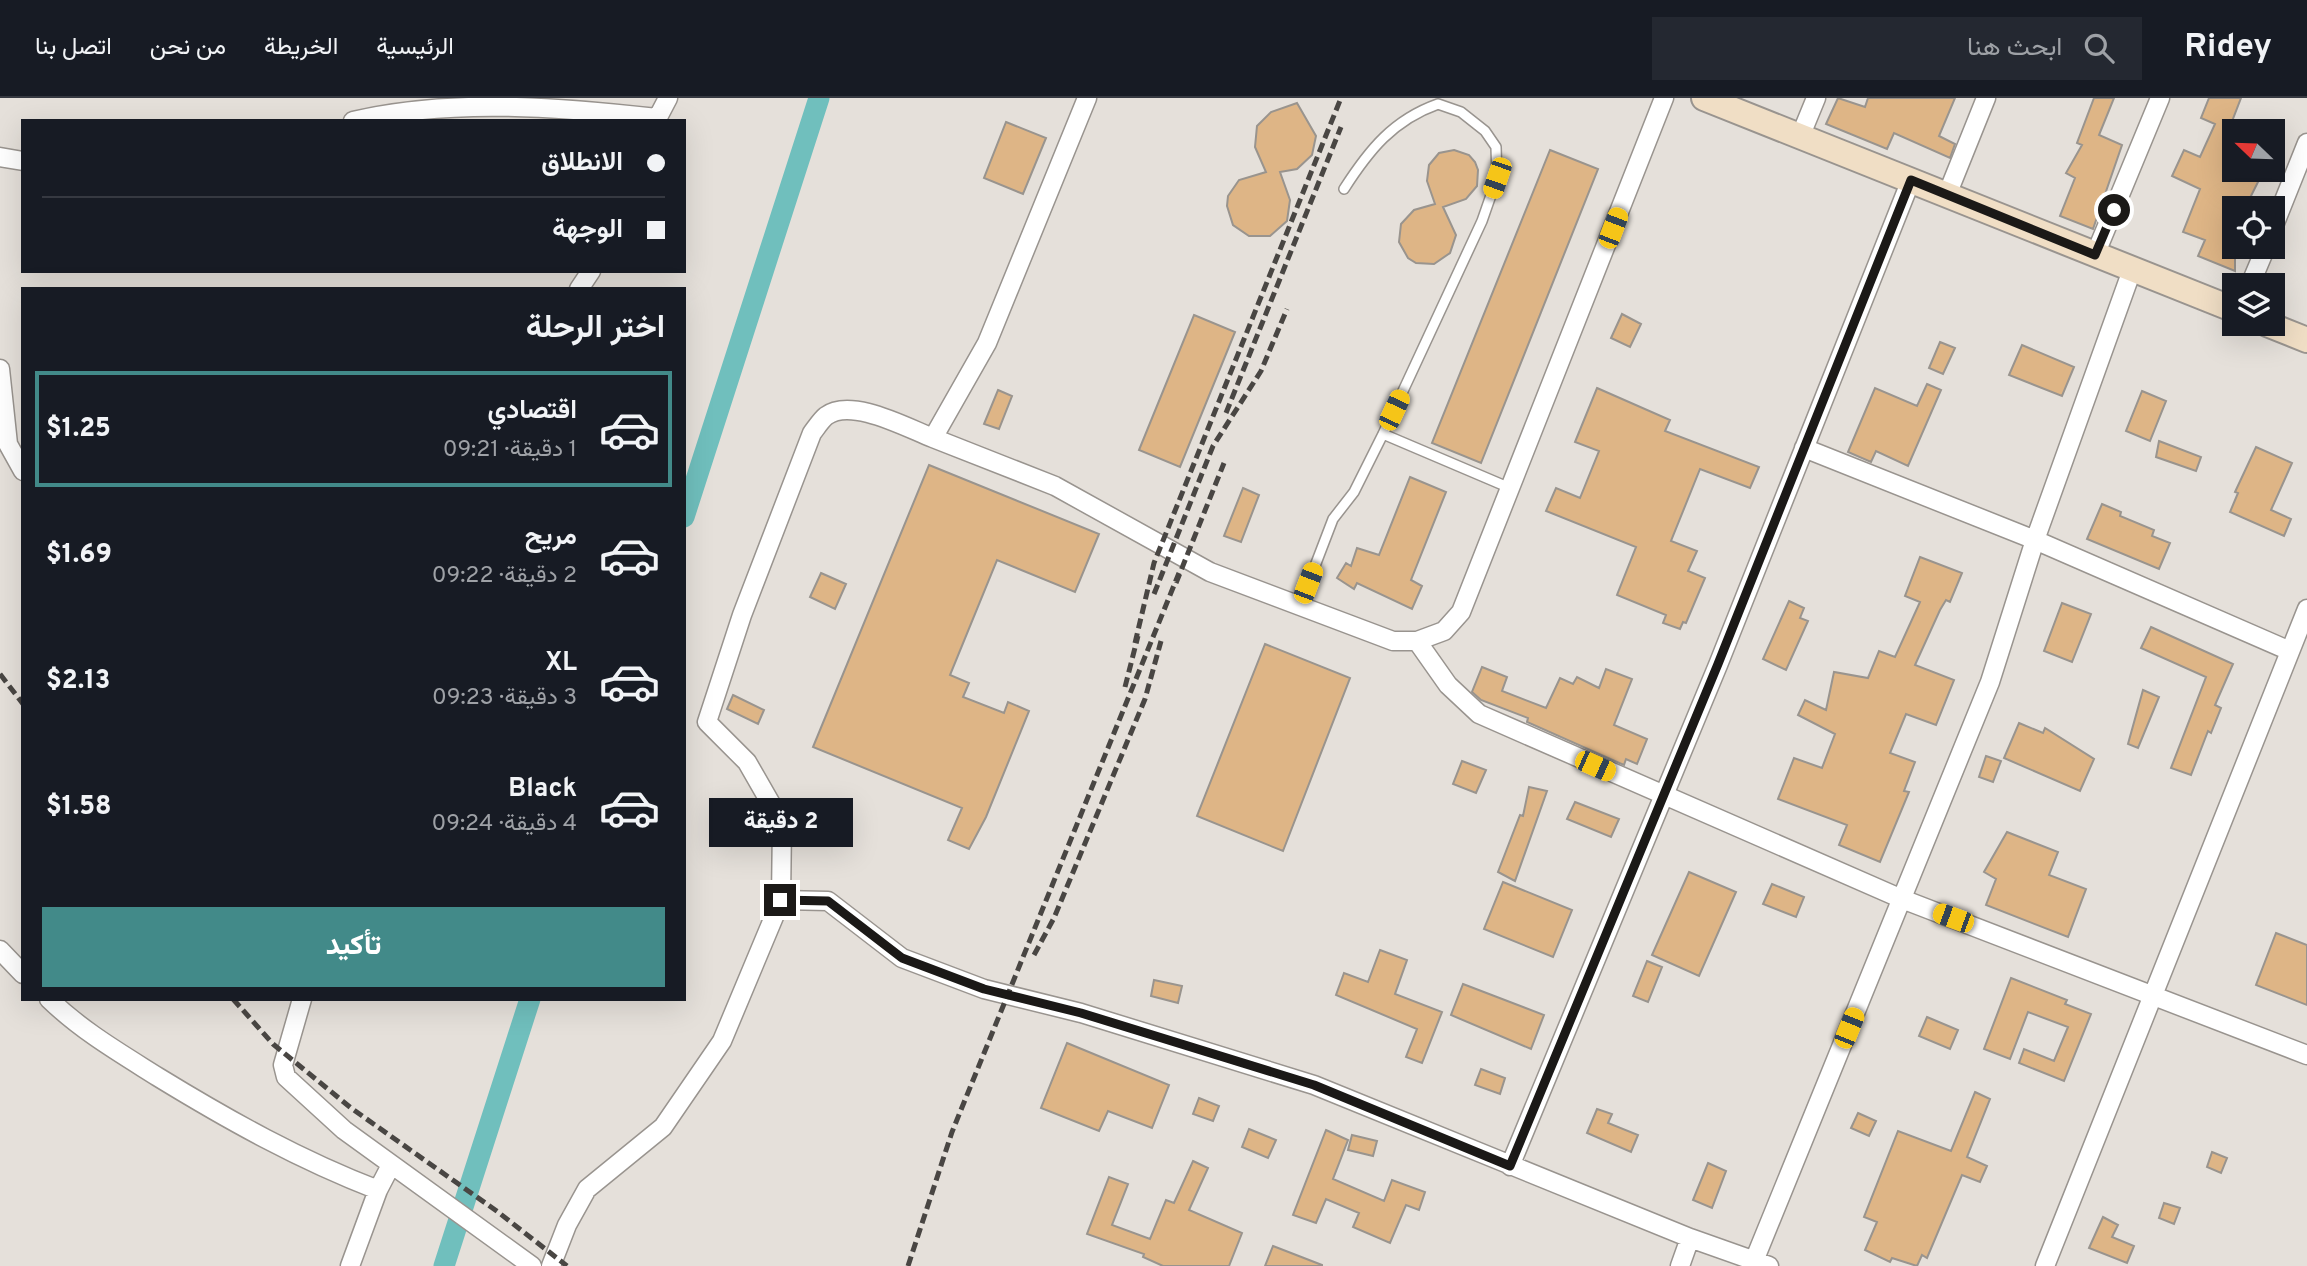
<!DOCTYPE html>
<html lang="ar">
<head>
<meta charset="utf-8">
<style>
	:root { --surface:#171b24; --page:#242831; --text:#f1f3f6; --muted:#9ea1a6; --line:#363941; --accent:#428a89 }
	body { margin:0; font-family:Overpass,Vazirmatn,sans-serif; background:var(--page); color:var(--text); direction:rtl; height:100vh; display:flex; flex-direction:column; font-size:26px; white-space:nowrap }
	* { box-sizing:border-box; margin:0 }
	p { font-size:23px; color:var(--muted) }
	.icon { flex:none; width:38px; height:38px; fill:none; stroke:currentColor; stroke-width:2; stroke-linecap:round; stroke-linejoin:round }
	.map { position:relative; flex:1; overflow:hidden; direction:ltr }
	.panel { position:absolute; left:21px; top:189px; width:665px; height:714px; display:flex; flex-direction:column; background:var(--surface); border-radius:0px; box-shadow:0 7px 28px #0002; direction:rtl }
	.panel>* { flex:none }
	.top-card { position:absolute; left:21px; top:21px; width:665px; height:154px; border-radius:0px; box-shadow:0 7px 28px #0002; direction:rtl; display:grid; align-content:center; height:154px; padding:0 21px; background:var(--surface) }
	.needle { width:46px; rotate:293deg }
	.fabs { position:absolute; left:2222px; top:21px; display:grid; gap:14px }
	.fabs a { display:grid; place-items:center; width:63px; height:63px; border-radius:0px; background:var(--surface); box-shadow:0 7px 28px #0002; font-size:35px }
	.end { position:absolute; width:32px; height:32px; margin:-16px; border:9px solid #1b1917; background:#fff; box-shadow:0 0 0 4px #fff }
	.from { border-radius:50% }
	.bubble { position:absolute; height:49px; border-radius:0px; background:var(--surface); box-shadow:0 7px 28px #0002; font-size:23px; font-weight:800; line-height:49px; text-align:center; direction:rtl }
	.car { position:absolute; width:21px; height:42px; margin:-21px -10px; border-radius:9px; box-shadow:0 0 5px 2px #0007; background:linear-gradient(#f5c518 24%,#345 0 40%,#f5c518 0 76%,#345 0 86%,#f5c518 0) }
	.top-card b { display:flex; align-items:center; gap:24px; height:66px; font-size:26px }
	.top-card b+b { border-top:2px solid var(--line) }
	.top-card i { width:18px; height:18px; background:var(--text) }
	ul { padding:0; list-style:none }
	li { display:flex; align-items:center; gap:21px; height:116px; margin:0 14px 10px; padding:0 7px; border:4px solid transparent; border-radius:0px }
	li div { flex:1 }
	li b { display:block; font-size:26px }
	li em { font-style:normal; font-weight:800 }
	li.on { border-color:var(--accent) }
	li>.icon { width:63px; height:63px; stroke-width:1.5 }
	h2 { padding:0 21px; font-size:32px; line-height:84px }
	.button { display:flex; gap:14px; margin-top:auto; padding:14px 21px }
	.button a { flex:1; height:80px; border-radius:0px; background:var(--accent); color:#fff; font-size:28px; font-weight:800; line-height:80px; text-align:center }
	header { display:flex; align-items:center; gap:42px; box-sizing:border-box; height:98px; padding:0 35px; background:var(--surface); border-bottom:2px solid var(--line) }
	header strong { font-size:33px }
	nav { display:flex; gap:38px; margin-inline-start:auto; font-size:24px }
	.search { width:490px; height:63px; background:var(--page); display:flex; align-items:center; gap:18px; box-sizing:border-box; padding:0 24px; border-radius:0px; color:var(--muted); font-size:26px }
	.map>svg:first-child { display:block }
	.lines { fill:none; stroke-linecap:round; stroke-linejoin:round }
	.canal { stroke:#70bfbd; stroke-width:21 }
	.building { fill:#deb586; stroke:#99948e; stroke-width:2 }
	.service-casing { stroke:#99948f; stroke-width:12 }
	.minor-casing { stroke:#99948f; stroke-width:21 }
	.secondary-casing { stroke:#99948f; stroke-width:28 }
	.service { stroke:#fff; stroke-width:9 }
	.minor { stroke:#fff; stroke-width:18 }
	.secondary { stroke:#f0dec5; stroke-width:24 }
	.rail { stroke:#494643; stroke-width:5; stroke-dasharray:10 5; stroke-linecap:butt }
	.route { stroke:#1b1917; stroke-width:9 }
</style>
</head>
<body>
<header>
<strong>Ridey</strong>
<div class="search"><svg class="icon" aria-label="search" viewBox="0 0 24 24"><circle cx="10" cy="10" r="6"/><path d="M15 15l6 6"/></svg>ابحث هنا</div>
<nav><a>الرئيسية</a><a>الخريطة</a><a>من نحن</a><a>اتصل بنا</a></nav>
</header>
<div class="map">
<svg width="2307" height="1168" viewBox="0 0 2307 1168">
	<rect width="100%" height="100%" fill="#e5e0da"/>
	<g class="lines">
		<path class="canal" d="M 684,419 L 819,0
			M 444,1168 L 530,901"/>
	</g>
	<path class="building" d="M 1838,0 L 1865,9 L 1868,0 L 1955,0 L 1939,38 L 1955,46 L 1950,60 L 1894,35 L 1887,51 L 1826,26 Z
		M 2094,0 L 2114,0 L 2099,37 L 2122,47 L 2093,131 L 2060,118 L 2075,80 L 2066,75 L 2082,47 L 2077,45 Z
		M 2209,0 L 2241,0 L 2226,39 L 2235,43 L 2235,72 L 2264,72 L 2245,110 L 2235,105 L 2235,173 L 2198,158 L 2205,142 L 2183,134 L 2200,91 L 2172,78 L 2184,52 L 2200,59 L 2215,26 L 2201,20 Z
		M 1297,5 L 1316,38 L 1312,57 L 1297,71 L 1280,74 L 1290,102 L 1287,123 L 1270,138 L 1249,138 L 1233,127 L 1227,108 L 1228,98 L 1239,82 L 1266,74 L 1255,49 L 1257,28 L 1271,14 Z
		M 1006,24 L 1046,40 L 1023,96 L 984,80 Z
		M 1454,52 L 1469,57 L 1475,64 L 1478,72 L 1477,88 L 1466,101 L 1443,109 L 1456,137 L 1450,155 L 1434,166 L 1416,165 L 1408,160 L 1399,144 L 1401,126 L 1414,112 L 1435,106 L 1427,83 L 1429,67 L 1439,55 Z
		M 1550,52 L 1598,71 L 1481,365 L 1432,345 Z
		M 1622,216 L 1641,226 L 1630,249 L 1611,240 Z
		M 1194,217 L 1235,234 L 1180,369 L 1139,352 Z
		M 1940,244 L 1955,250 L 1943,276 L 1929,270 Z
		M 2022,247 L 2074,269 L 2062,298 L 2009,277 Z
		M 1927,286 L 1941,292 L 1908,368 L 1876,353 L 1871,364 L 1848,354 L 1875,290 L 1917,308 Z
		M 1597,290 L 1670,322 L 1665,333 L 1759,369 L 1750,390 L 1700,371 L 1671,443 L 1697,453 L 1688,473 L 1705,480 L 1686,525 L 1683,524 L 1680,531 L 1663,525 L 1666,517 L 1617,497 L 1636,449 L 1546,413 L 1556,390 L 1580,400 L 1599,353 L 1575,344 Z
		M 998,292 L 1012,298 L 999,331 L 984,326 Z
		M 2142,293 L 2166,303 L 2150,343 L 2126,333 Z
		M 2159,343 L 2201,359 L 2196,373 L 2156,359 Z
		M 2256,349 L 2292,365 L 2271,412 L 2291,421 L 2284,438 L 2230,414 L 2238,395 L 2235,394 Z
		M 929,367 L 1099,436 L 1075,494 L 997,462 L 950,577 L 969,585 L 963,599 L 1004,615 L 1008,604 L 1029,613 L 986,719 L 969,751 L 948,742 L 962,710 L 813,649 Z
		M 1410,379 L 1446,394 L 1411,482 L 1422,488 L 1412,511 L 1357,485 L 1354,491 L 1337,480 L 1346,465 L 1351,468 L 1357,450 L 1379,457 Z
		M 1243,390 L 1259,397 L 1241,444 L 1224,438 Z
		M 2102,406 L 2121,414 L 2120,418 L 2154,432 L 2152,438 L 2170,445 L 2159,471 L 2087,441 Z
		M 1920,459 L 1962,475 L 1950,504 L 1946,502 L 1940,512 L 1915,567 L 1954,582 L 1936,627 L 1906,616 L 1890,655 L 1915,664 L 1904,693 L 1909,694 L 1880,764 L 1839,747 L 1847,727 L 1778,701 L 1794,660 L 1822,670 L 1835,636 L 1798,617 L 1805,602 L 1826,612 L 1834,574 L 1868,580 L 1879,553 L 1895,559 L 1920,504 L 1905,498 Z
		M 821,475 L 846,486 L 835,511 L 810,499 Z
		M 1789,503 L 1804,510 L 1800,520 L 1808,523 L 1786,572 L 1763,561 Z
		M 2062,505 L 2091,516 L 2072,564 L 2044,553 Z
		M 2151,529 L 2233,566 L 2215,607 L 2221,610 L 2211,635 L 2208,633 L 2191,677 L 2171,670 L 2206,579 L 2141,550 Z
		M 1265,546 L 1350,580 L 1283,753 L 1197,718 Z
		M 1482,569 L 1507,579 L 1502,593 L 1546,610 L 1560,580 L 1573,586 L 1577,579 L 1599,590 L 1606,571 L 1632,581 L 1614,627 L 1647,641 L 1637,666 L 1626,661 L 1624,667 L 1527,624 L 1528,620 L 1481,602 L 1472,594 Z
		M 2143,592 L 2159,599 L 2138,650 L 2128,646 Z
		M 733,597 L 764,612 L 758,626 L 727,611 Z
		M 2019,625 L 2043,635 L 2045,630 L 2094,661 L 2080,693 L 2004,660 Z
		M 1986,658 L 2001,663 L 1993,684 L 1979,679 Z
		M 1462,663 L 1486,672 L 1476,695 L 1453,686 Z
		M 1529,689 L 1547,693 L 1515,783 L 1498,774 L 1520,717 L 1523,718 Z
		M 1575,704 L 1619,721 L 1611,739 L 1567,721 Z
		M 2007,734 L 2058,754 L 2049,777 L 2086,791 L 2068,839 L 1986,807 L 1996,781 L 1984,774 Z
		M 1689,774 L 1736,794 L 1699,878 L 1652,857 Z
		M 1503,784 L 1572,812 L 1553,859 L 1484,831 Z
		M 1772,786 L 1804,799 L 1796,819 L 1763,806 Z
		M 2276,835 L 2307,847 L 2307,907 L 2256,887 Z
		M 1380,852 L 1407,862 L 1395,896 L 1442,914 L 1422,965 L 1406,959 L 1417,931 L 1336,897 L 1344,875 L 1368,884 Z
		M 1647,863 L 1662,869 L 1648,904 L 1633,898 Z
		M 2011,880 L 2067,902 L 2065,906 L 2091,916 L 2064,983 L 2019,965 L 2024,951 L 2054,963 L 2068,929 L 2028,914 L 2010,961 L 1984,951 Z
		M 1154,882 L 1182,888 L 1178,905 L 1151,898 Z
		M 1463,886 L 1544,917 L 1531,951 L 1451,917 Z
		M 1927,919 L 1958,932 L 1950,951 L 1919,938 Z
		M 1067,945 L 1169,987 L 1152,1030 L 1108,1013 L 1099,1033 L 1041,1010 Z
		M 1481,971 L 1505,980 L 1500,996 L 1475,987 Z
		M 1975,994 L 1990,1001 L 1967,1059 L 1987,1068 L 1980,1084 L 1962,1077 L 1927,1160 L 1922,1157 L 1917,1168 L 1892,1160 L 1890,1164 L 1865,1152 L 1877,1124 L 1864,1119 L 1898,1033 L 1951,1053 Z
		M 1199,1000 L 1219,1008 L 1213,1023 L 1193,1016 Z
		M 1597,1011 L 1612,1016 L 1608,1025 L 1638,1037 L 1631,1054 L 1587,1035 Z
		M 1858,1015 L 1876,1023 L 1869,1038 L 1851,1030 Z
		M 1249,1031 L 1276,1042 L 1268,1060 L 1242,1049 Z
		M 1326,1032 L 1348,1042 L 1333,1081 L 1384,1103 L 1392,1082 L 1425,1094 L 1419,1112 L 1406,1107 L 1390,1145 L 1353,1129 L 1359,1115 L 1326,1101 L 1316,1125 L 1293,1117 Z
		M 1352,1037 L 1377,1043 L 1373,1058 L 1348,1052 Z
		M 2212,1054 L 2227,1060 L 2221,1075 L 2207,1069 Z
		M 1193,1063 L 1208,1070 L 1189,1112 L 1242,1135 L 1229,1168 L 1163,1168 L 1143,1159 L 1144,1156 L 1087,1136 L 1109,1079 L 1128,1086 L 1112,1127 L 1150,1141 L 1166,1102 L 1174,1105 Z
		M 1708,1065 L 1726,1073 L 1712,1110 L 1693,1102 Z
		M 2164,1105 L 2180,1110 L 2174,1126 L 2159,1120 Z
		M 2103,1119 L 2118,1127 L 2112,1139 L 2134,1148 L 2127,1165 L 2089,1150 Z
		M 1273,1148 L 1322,1167 L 1322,1168 L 1265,1168 Z"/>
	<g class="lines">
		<defs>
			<path id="service" d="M 1383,336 L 1510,390
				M 1300,507 L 1333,421 L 1354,394 L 1383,336 L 1482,123 L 1497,80 L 1496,49 L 1485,33 L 1461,14 L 1438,6 C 1393,22 1369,52 1344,91"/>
			<path id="minor" d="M 353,23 C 452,0 557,9 657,20
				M 656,23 L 668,0
				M 1800,39 L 1816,0
				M 0,59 L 23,63
				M 1947,97 L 1986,0
				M 2273,130 L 2307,45
				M 2095,157 L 2160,0
				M 2250,187 L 2266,149
				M 579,191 L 591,173
				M 0,271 L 8,346 L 23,373
				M 933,340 L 1055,388 L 1210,474 L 1393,543 L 1417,543 L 1444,533 L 1461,514 L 1664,0
				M 1804,350 L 2035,442 L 2290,553
				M 1417,543 L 1448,587 L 1479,616 L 1902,801 L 2307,957
				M 781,802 L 828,803 L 902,860 L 984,891 L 1081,915 L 1314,987 L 1690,1140 L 1769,1168
				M 0,852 L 23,876
				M 49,901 C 82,933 120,955 158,979 C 230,1023 300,1062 378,1092 L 391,1067
				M 302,901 L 283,967 L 286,979 L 344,1032 L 532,1168
				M 1510,1068 L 1718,567 L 1911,82
				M 1754,1163 L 1990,584 L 2035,442 L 2132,172
				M 350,1168 L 378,1092
				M 551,1168 L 567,1127 L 587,1091 L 663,1029 L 722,943 L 781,802 L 782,725 L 747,664 L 707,624 L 742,517 L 812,335 C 816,330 821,322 826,318 C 851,299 907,330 933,340 L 987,245 L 1087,0
				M 1680,1168 L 1690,1140
				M 2045,1168 L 2307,511"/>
			<path id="secondary" d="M 1704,0 L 2235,212
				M 2267,226 L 2307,242"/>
		</defs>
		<use href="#service" class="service-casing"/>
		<use href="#minor" class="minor-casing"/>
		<use href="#secondary" class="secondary-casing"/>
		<use href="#service" class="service"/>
		<use href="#minor" class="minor"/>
		<use href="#secondary" class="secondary"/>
		<path class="rail" d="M 1226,315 L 1341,29
			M 1176,485 L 1224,365
			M 1154,496 L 1213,348 L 1261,273 L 1287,211
			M 1135,545 L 1154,465 L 1341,0
			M 0,576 L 23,606
			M 1125,589 L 1138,538
			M 1034,857 L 1054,820 L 1145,601 L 1161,543
			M 233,901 L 273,946 L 351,1010 L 498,1114 L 567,1168
			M 908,1168 L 952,1034 L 1179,475"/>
	</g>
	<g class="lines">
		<path class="route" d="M 780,802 L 828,803 L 902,860 L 984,891 L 1081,915 L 1314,987 L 1510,1068 L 1718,566 L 1911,82 L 2095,157 L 2114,112"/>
	</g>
</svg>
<div class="fabs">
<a><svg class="needle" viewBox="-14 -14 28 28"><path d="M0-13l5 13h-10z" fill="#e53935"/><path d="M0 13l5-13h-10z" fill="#9ea1a6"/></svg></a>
<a><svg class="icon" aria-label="locate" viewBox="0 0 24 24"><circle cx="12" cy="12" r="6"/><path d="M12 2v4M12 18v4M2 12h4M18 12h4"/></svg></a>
<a><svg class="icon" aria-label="layers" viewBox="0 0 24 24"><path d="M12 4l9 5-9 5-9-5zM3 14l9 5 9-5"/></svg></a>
</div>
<i class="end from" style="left:2114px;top:112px"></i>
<i class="end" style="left:780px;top:802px"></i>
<div class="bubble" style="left:709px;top:700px;width:144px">2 دقيقة</div>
<i class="car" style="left:1497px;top:80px;rotate:199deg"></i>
<i class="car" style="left:1613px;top:130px;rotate:21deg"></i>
<i class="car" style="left:1394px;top:312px;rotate:25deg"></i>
<i class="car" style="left:1308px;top:485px;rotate:21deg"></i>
<i class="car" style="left:1595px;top:668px;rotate:114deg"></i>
<i class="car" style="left:1953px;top:820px;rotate:290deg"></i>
<i class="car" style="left:1849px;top:930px;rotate:22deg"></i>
<div class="top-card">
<b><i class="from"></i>الانطلاق</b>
<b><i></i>الوجهة</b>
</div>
<section class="panel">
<h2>اختر الرحلة</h2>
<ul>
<li class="on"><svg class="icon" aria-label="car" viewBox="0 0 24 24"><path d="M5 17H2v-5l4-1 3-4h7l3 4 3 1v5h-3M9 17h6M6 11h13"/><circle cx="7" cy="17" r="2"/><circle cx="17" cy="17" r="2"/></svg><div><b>اقتصادي</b><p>1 دقيقة · 09:21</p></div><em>$1.25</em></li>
<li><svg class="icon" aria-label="car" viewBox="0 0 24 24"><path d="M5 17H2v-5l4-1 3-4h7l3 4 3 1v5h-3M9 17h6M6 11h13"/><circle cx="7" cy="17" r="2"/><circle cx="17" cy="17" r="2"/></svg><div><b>مريح</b><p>2 دقيقة · 09:22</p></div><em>$1.69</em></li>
<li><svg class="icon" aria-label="car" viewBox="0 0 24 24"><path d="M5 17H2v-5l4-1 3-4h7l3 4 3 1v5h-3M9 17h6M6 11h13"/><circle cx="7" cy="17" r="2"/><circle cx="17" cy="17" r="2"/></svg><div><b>XL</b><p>3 دقيقة · 09:23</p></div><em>$2.13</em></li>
<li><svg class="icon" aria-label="car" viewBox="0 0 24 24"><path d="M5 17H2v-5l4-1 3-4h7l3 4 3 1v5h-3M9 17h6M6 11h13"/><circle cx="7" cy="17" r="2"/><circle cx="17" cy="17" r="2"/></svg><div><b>Black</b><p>4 دقيقة · 09:24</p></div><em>$1.58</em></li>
</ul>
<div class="button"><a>تأكيد</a></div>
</section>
</div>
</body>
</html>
